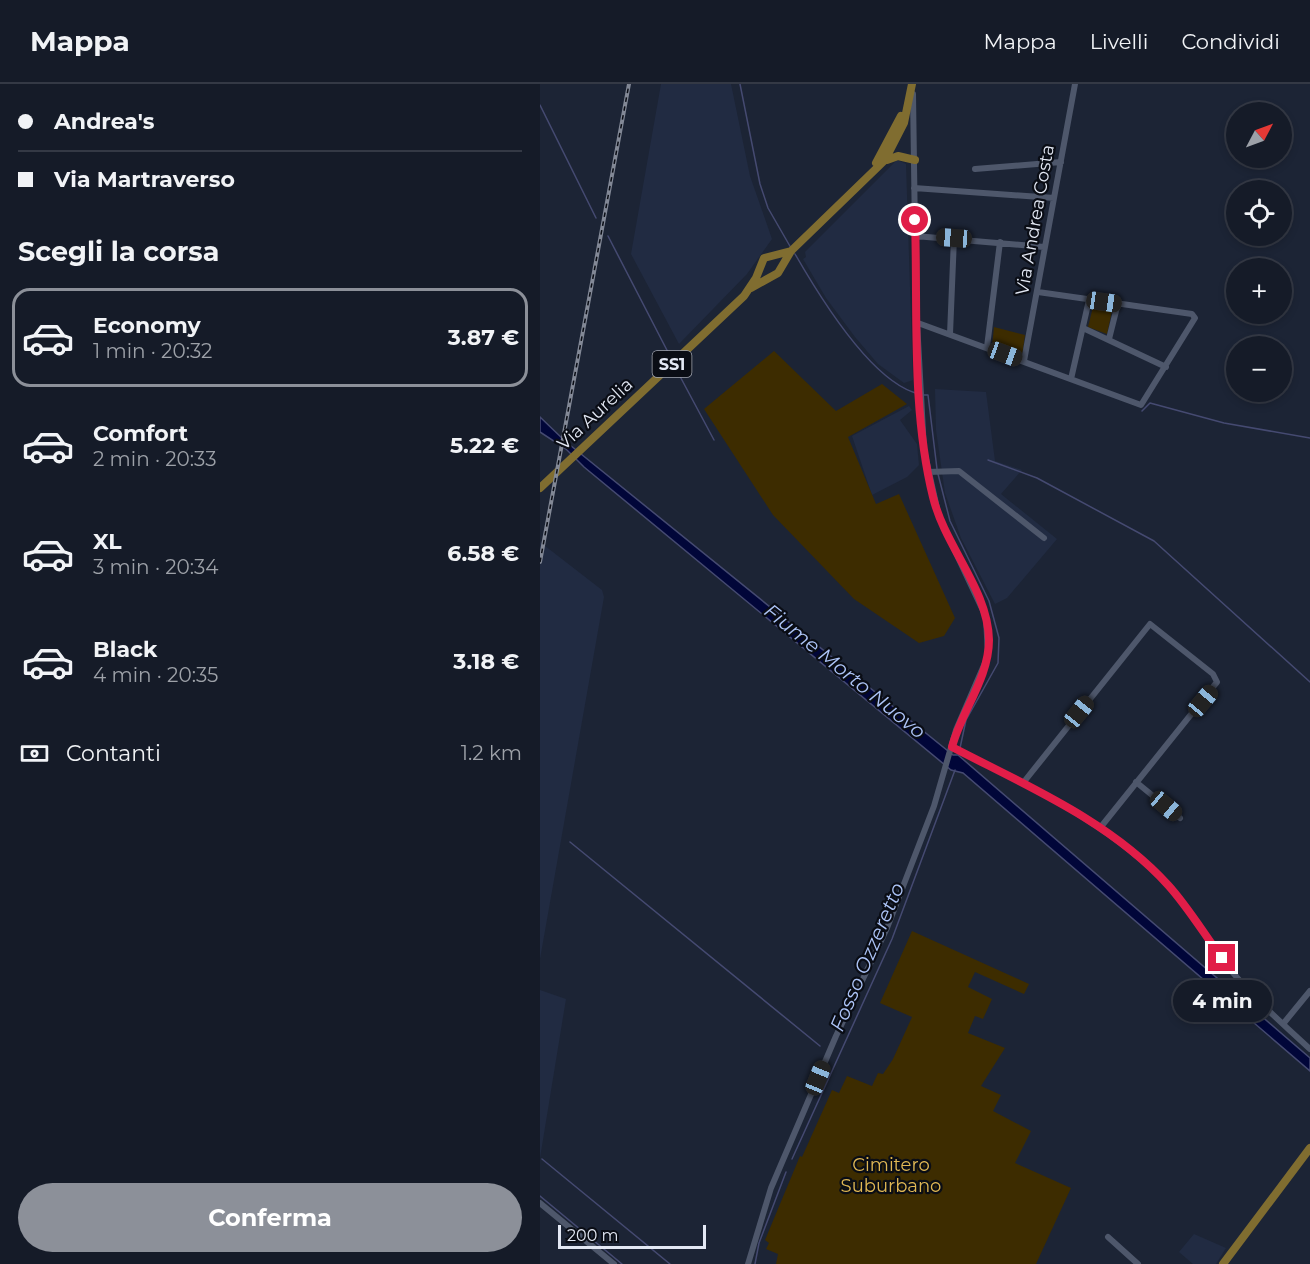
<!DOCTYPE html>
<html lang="it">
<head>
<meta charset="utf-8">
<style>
	:root { --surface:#151b28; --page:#1e2430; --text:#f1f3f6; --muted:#9da1a8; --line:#343945; --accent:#8c9099 }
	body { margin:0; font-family:Montserrat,sans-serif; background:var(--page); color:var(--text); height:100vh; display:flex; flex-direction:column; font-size:22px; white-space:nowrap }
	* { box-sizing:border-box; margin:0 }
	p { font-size:20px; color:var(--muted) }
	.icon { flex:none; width:33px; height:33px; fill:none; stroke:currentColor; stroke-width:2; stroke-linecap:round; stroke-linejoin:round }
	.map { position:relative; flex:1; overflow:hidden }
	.drawer { display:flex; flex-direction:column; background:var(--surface); width:540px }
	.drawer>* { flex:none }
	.hud { display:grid; align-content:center; height:132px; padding:0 18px; background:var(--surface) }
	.needle { width:39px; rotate:49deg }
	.fabs { position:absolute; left:686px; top:18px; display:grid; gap:12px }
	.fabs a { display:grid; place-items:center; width:66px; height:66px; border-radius:50%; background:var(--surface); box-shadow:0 3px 9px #0003,0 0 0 2px var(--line); font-size:30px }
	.scale { position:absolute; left:18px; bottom:15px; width:148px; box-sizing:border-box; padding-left:6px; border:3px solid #e3e8f4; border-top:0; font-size:16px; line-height:21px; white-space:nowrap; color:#e3e8f4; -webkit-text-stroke:4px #0a0d15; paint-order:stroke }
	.end { position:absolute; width:27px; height:27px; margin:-14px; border:8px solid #e11d48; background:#fff; box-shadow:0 0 0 3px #fff }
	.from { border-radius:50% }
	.bubble { position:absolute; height:42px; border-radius:21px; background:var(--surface); box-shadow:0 3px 9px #0003,0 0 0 2px var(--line); font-size:20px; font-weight:700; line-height:42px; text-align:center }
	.car { position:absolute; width:18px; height:36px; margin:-18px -9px; border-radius:8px; box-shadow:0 0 4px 2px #0007; background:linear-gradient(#222 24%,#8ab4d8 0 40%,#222 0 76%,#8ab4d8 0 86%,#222 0) }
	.hud b { display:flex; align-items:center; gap:21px; height:57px; font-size:22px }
	.hud b+b { border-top:2px solid var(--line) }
	.hud i { width:15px; height:15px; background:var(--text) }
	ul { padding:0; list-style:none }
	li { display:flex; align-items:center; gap:18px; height:99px; margin:0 12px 9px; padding:0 6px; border:3px solid transparent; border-radius:18px }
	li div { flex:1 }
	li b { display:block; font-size:22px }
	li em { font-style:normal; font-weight:700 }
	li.current { border-color:var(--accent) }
	li>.icon { width:54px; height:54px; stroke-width:1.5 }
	h2 { padding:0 18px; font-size:27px; line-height:72px }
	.pay { display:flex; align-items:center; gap:15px; height:66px; padding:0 18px; font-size:22px }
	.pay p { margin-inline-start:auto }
	.action { display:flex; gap:12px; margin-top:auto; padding:12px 18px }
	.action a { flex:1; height:69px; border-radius:36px; background:var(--accent); color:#fff; font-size:24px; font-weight:700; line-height:69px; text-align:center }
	header { display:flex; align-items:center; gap:36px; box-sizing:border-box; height:84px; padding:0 30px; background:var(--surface); border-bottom:2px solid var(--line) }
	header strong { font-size:28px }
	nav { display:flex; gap:33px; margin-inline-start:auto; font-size:21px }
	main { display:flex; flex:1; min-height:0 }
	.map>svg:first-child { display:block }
	.built { fill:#212b42 }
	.green { fill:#3d2c00 }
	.water { fill:#010639; stroke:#454a71; stroke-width:1.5 }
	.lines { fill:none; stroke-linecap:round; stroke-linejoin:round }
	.stream { stroke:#454a71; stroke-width:1.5 }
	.minor { stroke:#4e576b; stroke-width:6 }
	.major { stroke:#806d30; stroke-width:8 }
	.rail-casing { stroke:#828896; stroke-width:4 }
	.rail { stroke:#0a0d15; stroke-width:1.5; stroke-dasharray:4.5; stroke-linecap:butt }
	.route { stroke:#e11d48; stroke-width:8 }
	.labels { text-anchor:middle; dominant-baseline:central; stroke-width:4.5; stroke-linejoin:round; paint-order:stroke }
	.shield { fill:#0a0d15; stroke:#a2a6b1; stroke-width:1.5 }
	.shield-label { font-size:16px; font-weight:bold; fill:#e3e8f4 }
	.street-label { font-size:18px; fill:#e3e8f4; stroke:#0a0d15 }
	.park-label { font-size:18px; fill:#e1b854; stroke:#0a0d15 }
	.water-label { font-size:20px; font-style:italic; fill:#adc4f7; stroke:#0a0d15 }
</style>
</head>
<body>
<header>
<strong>Mappa</strong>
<nav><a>Mappa</a><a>Livelli</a><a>Condividi</a></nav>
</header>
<main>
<section class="drawer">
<div class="hud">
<b><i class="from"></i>Andrea's</b>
<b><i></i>Via Martraverso</b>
</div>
<h2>Scegli la corsa</h2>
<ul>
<li class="current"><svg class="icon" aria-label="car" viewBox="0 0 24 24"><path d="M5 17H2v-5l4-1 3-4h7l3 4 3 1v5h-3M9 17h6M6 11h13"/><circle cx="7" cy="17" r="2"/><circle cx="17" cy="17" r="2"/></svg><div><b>Economy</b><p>1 min · 20:32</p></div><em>3.87 €</em></li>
<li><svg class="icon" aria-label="car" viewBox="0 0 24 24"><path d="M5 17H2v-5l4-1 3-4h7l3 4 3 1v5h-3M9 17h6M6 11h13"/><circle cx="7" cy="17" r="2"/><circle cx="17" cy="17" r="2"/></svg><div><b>Comfort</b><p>2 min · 20:33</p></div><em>5.22 €</em></li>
<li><svg class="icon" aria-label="car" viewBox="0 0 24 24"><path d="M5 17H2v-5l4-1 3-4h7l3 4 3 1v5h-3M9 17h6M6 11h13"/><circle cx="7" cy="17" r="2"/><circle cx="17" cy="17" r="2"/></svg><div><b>XL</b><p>3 min · 20:34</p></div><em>6.58 €</em></li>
<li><svg class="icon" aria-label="car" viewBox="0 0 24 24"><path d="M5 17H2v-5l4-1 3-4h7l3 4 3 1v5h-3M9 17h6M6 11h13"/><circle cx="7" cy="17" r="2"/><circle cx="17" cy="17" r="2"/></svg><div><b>Black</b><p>4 min · 20:35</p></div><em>3.18 €</em></li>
</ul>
<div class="pay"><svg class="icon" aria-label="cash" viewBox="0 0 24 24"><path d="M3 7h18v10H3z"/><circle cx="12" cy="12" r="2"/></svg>Contanti<p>1.2 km</p></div>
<div class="action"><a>Conferma</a></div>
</section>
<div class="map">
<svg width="770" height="1180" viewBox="0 0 770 1180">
	<rect width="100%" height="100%" fill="#1c2435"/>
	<path class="built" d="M 121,0 L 191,0 L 210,92 L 232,155 L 207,190 L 139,260 L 91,170 Z
		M 357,76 L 366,80 L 373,296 L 364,299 L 338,280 L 315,253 L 286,214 L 263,175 L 266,173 L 265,168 Z
		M 395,305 L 446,308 L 455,377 L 482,386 L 461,410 L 517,455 L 467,514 L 455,520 L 421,454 L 405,409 L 396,346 Z
		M 369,322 L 372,326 L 360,336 L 377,360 L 379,381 L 367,393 L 332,411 L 312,352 Z
		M 0,458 L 62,506 L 64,513 L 0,875 Z
		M 0,906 L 26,915 L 0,1074 Z
		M 654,1150 L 686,1164 L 676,1180 L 653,1180 L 639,1168 Z"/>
	<path class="green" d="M 554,219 L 573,222 L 567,250 L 548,243 Z
		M 454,243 L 485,251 L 482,272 L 452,262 Z
		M 234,267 L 296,327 L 342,300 L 367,320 L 308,353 L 336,420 L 359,410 L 415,534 L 404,552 L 379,559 L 314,515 L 233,431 L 164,325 Z
		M 372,847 L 489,900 L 484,910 L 435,888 L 428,903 L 452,915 L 443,935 L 435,932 L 428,949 L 465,964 L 441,1002 L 461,1011 L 453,1027 L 491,1047 L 475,1079 L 531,1104 L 496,1180 L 236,1180 L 238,1170 L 226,1165 L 229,1159 L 225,1156 L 260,1072 L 262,1073 L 292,1006 L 299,1009 L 307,992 L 332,1002 L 338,989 L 343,990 L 353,975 L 372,933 L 340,919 Z"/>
	<path class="water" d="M 0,333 L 25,357 L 413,671 L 418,671 L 770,974 L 770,987 L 423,689 L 411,686 L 44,383 L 26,365 L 0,348 Z"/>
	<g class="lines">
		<path class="stream" d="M 200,0 L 220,100 L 228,124 L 251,164
			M 0,21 L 56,134
			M 68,152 L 131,274
			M 255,170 C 278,210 332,299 379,310
			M 135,283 L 174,356
			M 383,311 L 388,311 L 397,385
			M 602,327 L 610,319 L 684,339 L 770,354
			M 448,376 L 497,394 L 614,457 L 770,598
			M 398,390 L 410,437 L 449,517 L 459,554 L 458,579 L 426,636 L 420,664
			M 30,758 L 280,962
			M 2,1075 L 130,1180
			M 252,1075 L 352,855 L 415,686
			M 0,1112 L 82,1180
			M 215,1180 L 219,1159 L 246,1088"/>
		<path class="minor" d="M 435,85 L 521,78
			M 374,104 L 514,114
			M 375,152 L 504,163
			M 378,239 L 601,321 L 655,234 L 652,230 L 498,208
			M 543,244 L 626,283
			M 410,250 L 414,154
			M 569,255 L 578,219
			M 447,263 L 460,158
			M 484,277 L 535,0
			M 531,295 L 549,216
			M 388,388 L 419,387 L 504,454
			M 412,663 C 487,701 568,738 627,800 C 648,822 663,849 681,874 C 707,908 738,936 770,965
			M 596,698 L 640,734
			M 483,699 L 610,540 L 673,590 L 677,598 L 560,744
			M 743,940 L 770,907
			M 0,1119 L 74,1180
			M 568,1153 L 598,1180
			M 208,1180 L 231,1104 L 296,952 L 347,844 L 394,722 L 416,646 L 448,572 L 446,533 L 399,433 L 384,366 L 376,219 L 373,10"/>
		<path class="major" d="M 347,76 L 358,72 L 375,76
			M 336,79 L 361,32
			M 211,204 L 238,189 L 251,167 L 345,76 L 364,39 L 372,0
			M 0,404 L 204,212 L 216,194 L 224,174 L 251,167
			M 683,1180 L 770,1064"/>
		<defs>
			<path id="rail" d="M 0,478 L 89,0"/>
		</defs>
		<use href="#rail" class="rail-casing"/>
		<use href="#rail" class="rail"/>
	</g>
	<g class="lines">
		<path class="route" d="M 375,136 C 378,227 371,324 393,413 C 405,463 448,505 449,556 C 449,594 421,628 412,663 C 487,702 570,737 628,801 C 648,823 664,850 682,874"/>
	</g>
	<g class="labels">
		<rect class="shield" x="112.5" y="267" width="39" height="26" rx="4.5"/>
		<g class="shield-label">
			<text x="132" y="280">SS1</text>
		</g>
		<g class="street-label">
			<text transform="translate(495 136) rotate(-80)">Via Andrea Costa</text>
			<text transform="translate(55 330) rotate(-43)">Via Aurelia</text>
		</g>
		<g class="park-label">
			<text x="351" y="1081">Cimitero<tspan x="351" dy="21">Suburbano</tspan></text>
		</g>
		<g class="water-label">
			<text transform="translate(305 587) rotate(39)">Fiume Morto Nuovo</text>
			<text transform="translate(327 873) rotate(-67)">Fosso Ozzeretto</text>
		</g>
	</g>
</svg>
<div class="fabs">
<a><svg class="needle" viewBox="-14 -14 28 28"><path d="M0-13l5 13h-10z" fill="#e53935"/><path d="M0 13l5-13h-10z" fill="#9da1a8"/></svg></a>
<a><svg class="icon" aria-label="locate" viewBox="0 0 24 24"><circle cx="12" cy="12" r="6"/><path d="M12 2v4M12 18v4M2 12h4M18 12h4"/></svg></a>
<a>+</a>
<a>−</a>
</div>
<div class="scale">200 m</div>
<i class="end from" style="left:375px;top:136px"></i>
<i class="end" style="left:682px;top:874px"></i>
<div class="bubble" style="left:633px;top:896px;width:99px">4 min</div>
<i class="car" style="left:414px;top:154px;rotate:274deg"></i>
<i class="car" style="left:564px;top:218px;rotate:98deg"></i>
<i class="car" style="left:465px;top:270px;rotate:110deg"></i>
<i class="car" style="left:663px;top:617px;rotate:40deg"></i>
<i class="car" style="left:539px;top:628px;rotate:39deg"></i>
<i class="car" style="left:626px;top:722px;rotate:130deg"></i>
<i class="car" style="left:278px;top:994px;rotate:22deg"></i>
</div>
</main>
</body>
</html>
